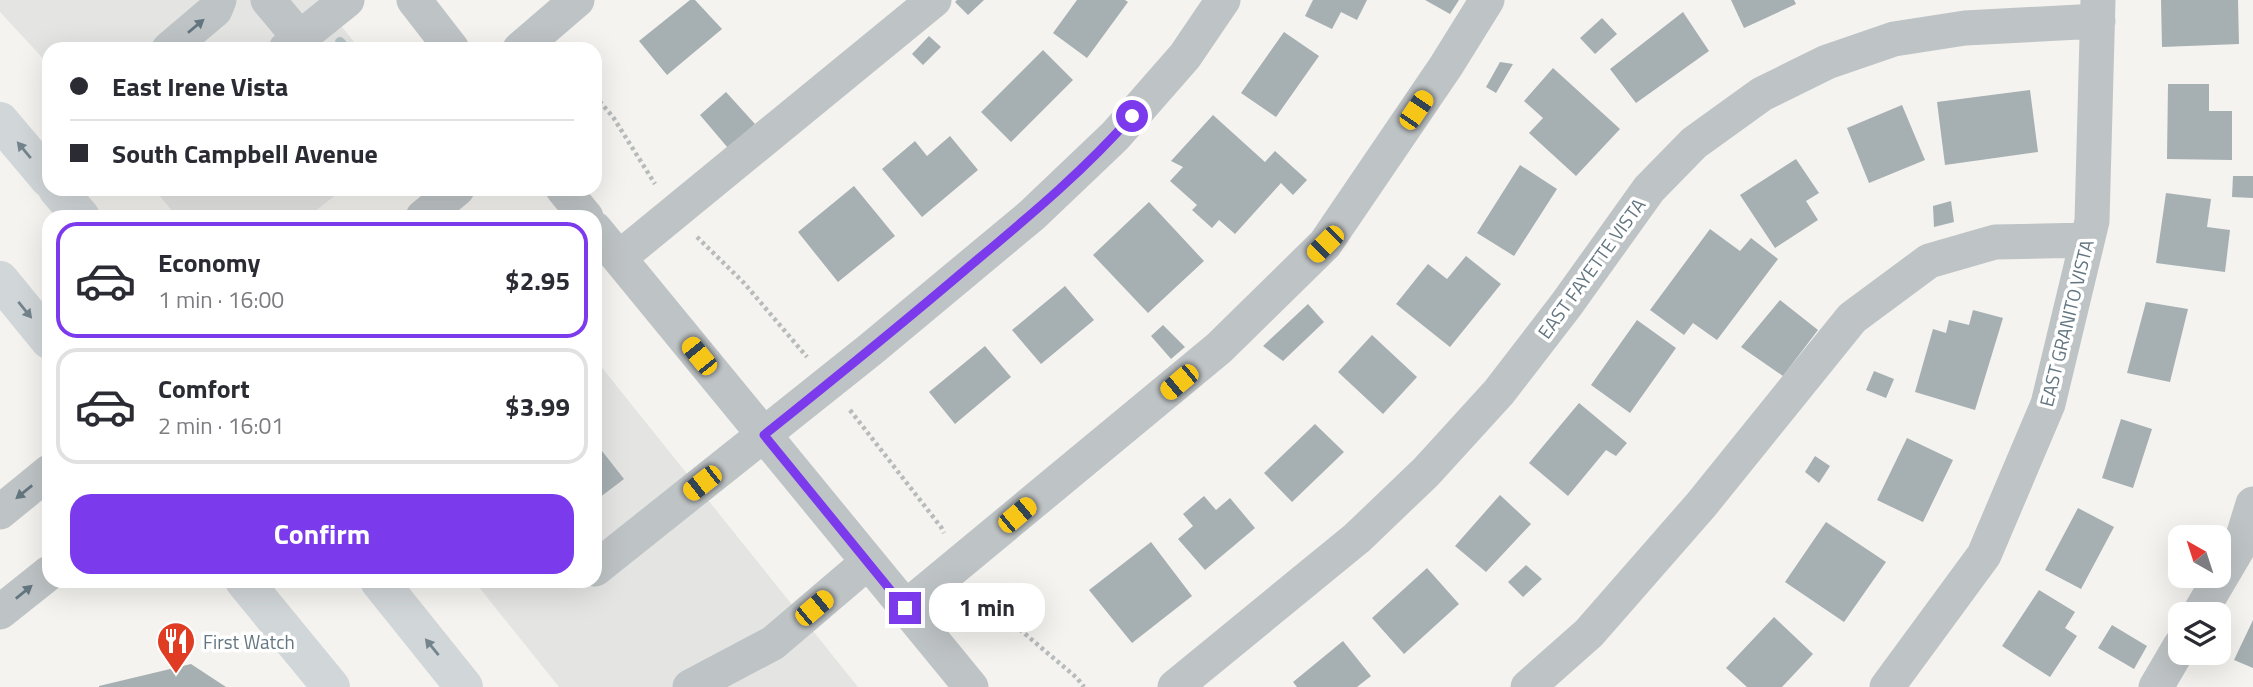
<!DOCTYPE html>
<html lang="en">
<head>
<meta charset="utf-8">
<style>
	:root { --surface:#fff; --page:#f7f7f7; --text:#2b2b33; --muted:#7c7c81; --line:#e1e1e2; --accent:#7c3aed }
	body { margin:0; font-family:"Titillium Web",sans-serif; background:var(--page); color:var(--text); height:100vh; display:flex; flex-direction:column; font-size:26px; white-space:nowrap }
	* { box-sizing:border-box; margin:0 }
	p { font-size:23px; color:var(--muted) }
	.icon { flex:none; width:38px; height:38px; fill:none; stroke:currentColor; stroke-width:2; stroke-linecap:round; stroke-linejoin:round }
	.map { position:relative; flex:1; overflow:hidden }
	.drawer { position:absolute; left:42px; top:210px; width:560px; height:378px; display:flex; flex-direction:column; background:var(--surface); border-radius:21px; box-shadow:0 7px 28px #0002 }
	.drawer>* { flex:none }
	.banner { position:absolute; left:42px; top:42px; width:560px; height:154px; border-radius:21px; box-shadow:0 7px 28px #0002; display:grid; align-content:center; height:154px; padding:0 28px; background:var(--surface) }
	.needle { width:46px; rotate:321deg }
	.buttons { position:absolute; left:2168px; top:525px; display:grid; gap:14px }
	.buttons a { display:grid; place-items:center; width:63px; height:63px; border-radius:14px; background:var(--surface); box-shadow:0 7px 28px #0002; font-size:35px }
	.end { position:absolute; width:32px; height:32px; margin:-16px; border:9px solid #7c3aed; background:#fff; box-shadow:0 0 0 4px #fff }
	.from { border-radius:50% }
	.bubble { position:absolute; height:49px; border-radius:21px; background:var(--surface); box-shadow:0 7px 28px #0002; font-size:23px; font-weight:700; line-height:49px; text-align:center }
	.car { position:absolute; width:21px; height:42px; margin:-21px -10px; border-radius:9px; box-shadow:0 0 5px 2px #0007; background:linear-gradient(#f5c518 24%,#345 0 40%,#f5c518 0 76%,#345 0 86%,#f5c518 0) }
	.banner b { display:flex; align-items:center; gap:24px; height:66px; font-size:26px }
	.banner b+b { border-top:2px solid var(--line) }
	.banner i { width:18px; height:18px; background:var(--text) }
	ul { padding:12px 0 0; list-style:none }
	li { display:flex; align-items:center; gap:21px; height:116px; margin:0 14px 10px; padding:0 14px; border:4px solid var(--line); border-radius:21px }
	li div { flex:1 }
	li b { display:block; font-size:26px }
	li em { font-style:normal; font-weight:700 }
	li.selected { border-color:var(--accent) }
	li>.icon { width:63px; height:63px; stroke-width:1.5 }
	.primary-button { display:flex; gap:14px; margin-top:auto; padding:14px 28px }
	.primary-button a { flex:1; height:80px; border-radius:21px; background:var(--accent); color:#fff; font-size:28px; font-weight:700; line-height:80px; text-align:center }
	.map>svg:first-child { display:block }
	.built { fill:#e4e5e3 }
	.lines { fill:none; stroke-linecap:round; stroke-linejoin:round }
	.stream { stroke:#b4c3c5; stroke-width:10 }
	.building { fill:#a6afb2 }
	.path { stroke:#b8bbbc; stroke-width:4.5; stroke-dasharray:3.5 3.5; stroke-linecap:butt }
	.minor { stroke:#bec3c5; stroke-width:35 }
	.major { stroke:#d1d6d9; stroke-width:38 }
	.oneway { fill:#637680 }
	.oneway2 { fill:#74848d }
	.route { stroke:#7c3aed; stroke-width:9 }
	.labels { text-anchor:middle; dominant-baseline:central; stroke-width:7; stroke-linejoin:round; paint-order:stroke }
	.street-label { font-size:19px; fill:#637680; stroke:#fff }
	.poi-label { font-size:19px; fill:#637680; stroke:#fff; text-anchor:start }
</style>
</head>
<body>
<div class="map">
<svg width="2253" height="687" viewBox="0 0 2253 687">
	<rect width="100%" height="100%" fill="#f4f3ef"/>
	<path class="built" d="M 0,0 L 320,0 L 360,49 L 49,49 L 49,65 L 0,12 Z
		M 154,189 L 343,189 L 308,217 L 177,217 Z
		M 595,359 L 858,687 L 559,687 L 474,581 L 595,581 Z"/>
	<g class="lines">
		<path class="stream" d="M 340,42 L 346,49"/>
	</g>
	<path class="building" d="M 690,0 L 695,0 L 722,29 L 667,75 L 639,41 Z
		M 957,0 L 984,0 L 968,15 L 955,2 Z
		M 1077,0 L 1125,0 L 1128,2 L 1087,58 L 1053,33 Z
		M 1313,0 L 1367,0 L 1357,20 L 1341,12 L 1332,29 L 1305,16 Z
		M 1425,0 L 1459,0 L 1450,14 Z
		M 1731,0 L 1794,0 L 1796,4 L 1744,28 Z
		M 2161,0 L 2238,0 L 2239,44 L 2162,47 Z
		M 1683,12 L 1709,51 L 1636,103 L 1610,69 Z
		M 1602,18 L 1617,34 L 1595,54 L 1580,38 Z
		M 1284,32 L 1319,56 L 1276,117 L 1241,93 Z
		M 929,36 L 941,47 L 923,65 L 912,54 Z
		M 1043,50 L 1073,80 L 1011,142 L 981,112 Z
		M 1500,62 L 1513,64 L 1496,93 L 1486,87 Z
		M 1553,68 L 1620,129 L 1576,176 L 1529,133 L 1543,118 L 1524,101 Z
		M 2168,84 L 2209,84 L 2209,111 L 2232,111 L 2232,160 L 2167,159 Z
		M 2030,90 L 2038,152 L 1945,165 L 1937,102 Z
		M 726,92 L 755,124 L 728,148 L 700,115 Z
		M 1902,105 L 1925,160 L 1869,183 L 1847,128 Z
		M 1213,115 L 1265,162 L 1275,151 L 1307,180 L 1293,195 L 1281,183 L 1235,234 L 1219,220 L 1212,228 L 1192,210 L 1197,205 L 1170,181 L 1183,167 L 1171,161 Z
		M 950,136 L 978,170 L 922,217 L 882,169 L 915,141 L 927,156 Z
		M 1796,159 L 1819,193 L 1806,201 L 1818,220 L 1775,248 L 1740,195 Z
		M 1520,165 L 1557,189 L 1514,256 L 1477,233 Z
		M 2233,176 L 2253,176 L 2253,198 L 2232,197 Z
		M 854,186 L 895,236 L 838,282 L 798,232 Z
		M 2166,193 L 2211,199 L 2207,227 L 2230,230 L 2225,272 L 2156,263 Z
		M 1951,201 L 1954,222 L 1934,227 L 1933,206 Z
		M 1149,202 L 1204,261 L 1148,313 L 1093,255 Z
		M 1710,229 L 1740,251 L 1751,238 L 1778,259 L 1717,340 L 1693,323 L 1684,335 L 1650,310 Z
		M 1466,256 L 1501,284 L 1450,347 L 1396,304 L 1428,264 L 1447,279 Z
		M 1065,286 L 1094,320 L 1041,364 L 1012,330 Z
		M 1780,300 L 1818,330 L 1783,376 L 1741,347 Z
		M 2146,302 L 2188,309 L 2170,382 L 2127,373 Z
		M 1308,304 L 1324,322 L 1283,361 L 1263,346 Z
		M 1973,310 L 2003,318 L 1975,410 L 1915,392 L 1933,329 L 1946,333 L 1949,320 L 1969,325 Z
		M 1637,320 L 1676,348 L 1630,413 L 1591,385 Z
		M 1163,325 L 1185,347 L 1171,359 L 1151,336 Z
		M 1372,335 L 1417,377 L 1383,414 L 1338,372 Z
		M 985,346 L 1011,377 L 955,424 L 929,392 Z
		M 1874,371 L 1894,379 L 1886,398 L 1866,390 Z
		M 1579,403 L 1627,443 L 1616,456 L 1606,450 L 1568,496 L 1529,463 Z
		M 2121,419 L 2152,429 L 2133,488 L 2102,478 Z
		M 1315,424 L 1344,452 L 1292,502 L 1264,473 Z
		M 1907,438 L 1953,460 L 1923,522 L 1877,500 Z
		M 595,442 L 624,479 L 595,501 Z
		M 1815,456 L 1830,466 L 1819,483 L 1805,472 Z
		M 1500,495 L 1531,524 L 1486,572 L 1455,546 Z
		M 1204,496 L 1216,510 L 1230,498 L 1255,528 L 1205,570 L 1178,539 L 1193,526 L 1183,514 Z
		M 2078,508 L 2114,527 L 2081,589 L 2045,570 Z
		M 1826,522 L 1886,562 L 1844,622 L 1785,582 Z
		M 1151,542 L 1192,596 L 1132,643 L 1089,590 Z
		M 1526,565 L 1542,579 L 1523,597 L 1508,582 Z
		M 1427,568 L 1459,604 L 1404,654 L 1372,618 Z
		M 2039,590 L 2075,612 L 2065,628 L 2077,636 L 2050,677 L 2002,646 Z
		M 1774,617 L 1813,654 L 1782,687 L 1747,687 L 1726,668 Z
		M 2253,620 L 2253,668 L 2234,660 Z
		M 2112,625 L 2147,646 L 2134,669 L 2098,648 Z
		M 1343,641 L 1371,676 L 1357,687 L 1297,687 L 1293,682 Z
		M 191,664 L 226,687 L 99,687 L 99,686 Z"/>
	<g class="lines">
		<path class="path" d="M 595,96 L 613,117 L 655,184
			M 697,237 L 744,283 L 807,357
			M 850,410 L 941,527 L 944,533
			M 979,591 L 991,605 L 1077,678 L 1084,687"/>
		<path class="minor" d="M 268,0 L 299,37
			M 414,0 L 452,49
			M 169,49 L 215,10 L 219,0
			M 286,49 L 347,0
			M 520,49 L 577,0
			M 563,189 L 586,217
			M 423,217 L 457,189
			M 595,229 L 971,687
			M 619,258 L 934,0
			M 0,512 L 49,472
			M 595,569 L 871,349 L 1032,215 L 1115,136 L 1185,56 L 1223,0
			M 905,608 L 1219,348 L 1325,244 L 1446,66 L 1487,0
			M 0,612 L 49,573
			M 2199,614 L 2241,543 L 2253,504
			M 690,687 L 773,643 L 868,562
			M 1175,687 L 1357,538 L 1426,472 L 1499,392 L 1566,305 L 1649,189 L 1694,143 L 1762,94 L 1827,62 L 1894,39 L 1965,28 L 2098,21
			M 1528,687 L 1589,633 L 1701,505 L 1852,318 L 1929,261 L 1995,242 L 2087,240
			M 1887,687 L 1984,555 L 2048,404 L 2092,221 L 2098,0
			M 2156,687 L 2180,646"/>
		<path class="major" d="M 0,121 L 49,179
			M 57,189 L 81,217
			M 0,280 L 49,340
			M 244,581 L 331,687
			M 379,581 L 464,687"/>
	</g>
	<defs><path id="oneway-solid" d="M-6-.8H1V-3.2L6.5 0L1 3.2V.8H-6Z" transform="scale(1.75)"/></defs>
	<g class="oneway">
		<use href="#oneway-solid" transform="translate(196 26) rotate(-40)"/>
		<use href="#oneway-solid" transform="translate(24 492) rotate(141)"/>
		<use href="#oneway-solid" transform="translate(24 592) rotate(-39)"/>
	</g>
	<g class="oneway2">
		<use href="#oneway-solid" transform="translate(24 150) rotate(-130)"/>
		<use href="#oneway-solid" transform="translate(25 310) rotate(51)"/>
		<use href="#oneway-solid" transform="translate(432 647) rotate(-129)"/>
	</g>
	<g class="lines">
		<path class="route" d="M 905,608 L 764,435 C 834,379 903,323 971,265 C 1027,218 1084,171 1132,116"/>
	</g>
	<defs>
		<symbol id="restaurant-pin" viewBox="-11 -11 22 30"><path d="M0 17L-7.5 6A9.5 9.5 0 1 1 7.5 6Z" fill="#e03b23" stroke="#fff"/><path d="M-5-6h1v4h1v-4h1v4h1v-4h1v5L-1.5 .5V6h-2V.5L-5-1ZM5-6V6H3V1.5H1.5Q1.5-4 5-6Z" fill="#fff"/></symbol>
	</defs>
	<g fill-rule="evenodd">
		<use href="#restaurant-pin" x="154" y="619" width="44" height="60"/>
	</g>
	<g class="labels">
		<g class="street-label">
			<text transform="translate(1591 268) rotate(-54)">EAST FAYETTE VISTA</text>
			<text transform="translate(2066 323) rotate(-76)">EAST GRANITO VISTA</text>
		</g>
		<g class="poi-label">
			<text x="203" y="641">First Watch</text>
		</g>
	</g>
</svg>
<div class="buttons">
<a><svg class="needle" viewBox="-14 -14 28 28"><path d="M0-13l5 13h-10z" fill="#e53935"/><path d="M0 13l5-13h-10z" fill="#7c7c81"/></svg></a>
<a><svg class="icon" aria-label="layers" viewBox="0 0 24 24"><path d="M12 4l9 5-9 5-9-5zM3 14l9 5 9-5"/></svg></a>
</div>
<i class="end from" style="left:1132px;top:116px"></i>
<i class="end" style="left:905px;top:608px"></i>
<div class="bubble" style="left:929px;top:583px;width:116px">1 min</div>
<i class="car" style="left:1416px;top:110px;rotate:34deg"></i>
<i class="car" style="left:1325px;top:244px;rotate:225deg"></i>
<i class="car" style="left:699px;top:356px;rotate:321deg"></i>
<i class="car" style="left:1179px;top:382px;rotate:230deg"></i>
<i class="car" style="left:702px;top:483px;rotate:232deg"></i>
<i class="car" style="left:1017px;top:515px;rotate:50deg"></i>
<i class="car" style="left:814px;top:608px;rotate:50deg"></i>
<div class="banner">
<b><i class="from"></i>East Irene Vista</b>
<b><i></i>South Campbell Avenue</b>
</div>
<section class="drawer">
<ul>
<li class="selected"><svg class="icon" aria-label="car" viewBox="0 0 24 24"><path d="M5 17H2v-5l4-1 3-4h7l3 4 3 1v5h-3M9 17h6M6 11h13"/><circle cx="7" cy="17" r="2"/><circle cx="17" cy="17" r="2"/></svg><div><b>Economy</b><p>1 min · 16:00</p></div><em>$2.95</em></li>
<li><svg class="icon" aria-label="car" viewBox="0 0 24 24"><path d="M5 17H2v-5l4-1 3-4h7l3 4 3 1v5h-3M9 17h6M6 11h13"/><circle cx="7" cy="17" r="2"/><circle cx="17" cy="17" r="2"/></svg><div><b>Comfort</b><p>2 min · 16:01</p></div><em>$3.99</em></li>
</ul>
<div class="primary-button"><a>Confirm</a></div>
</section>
</div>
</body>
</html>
